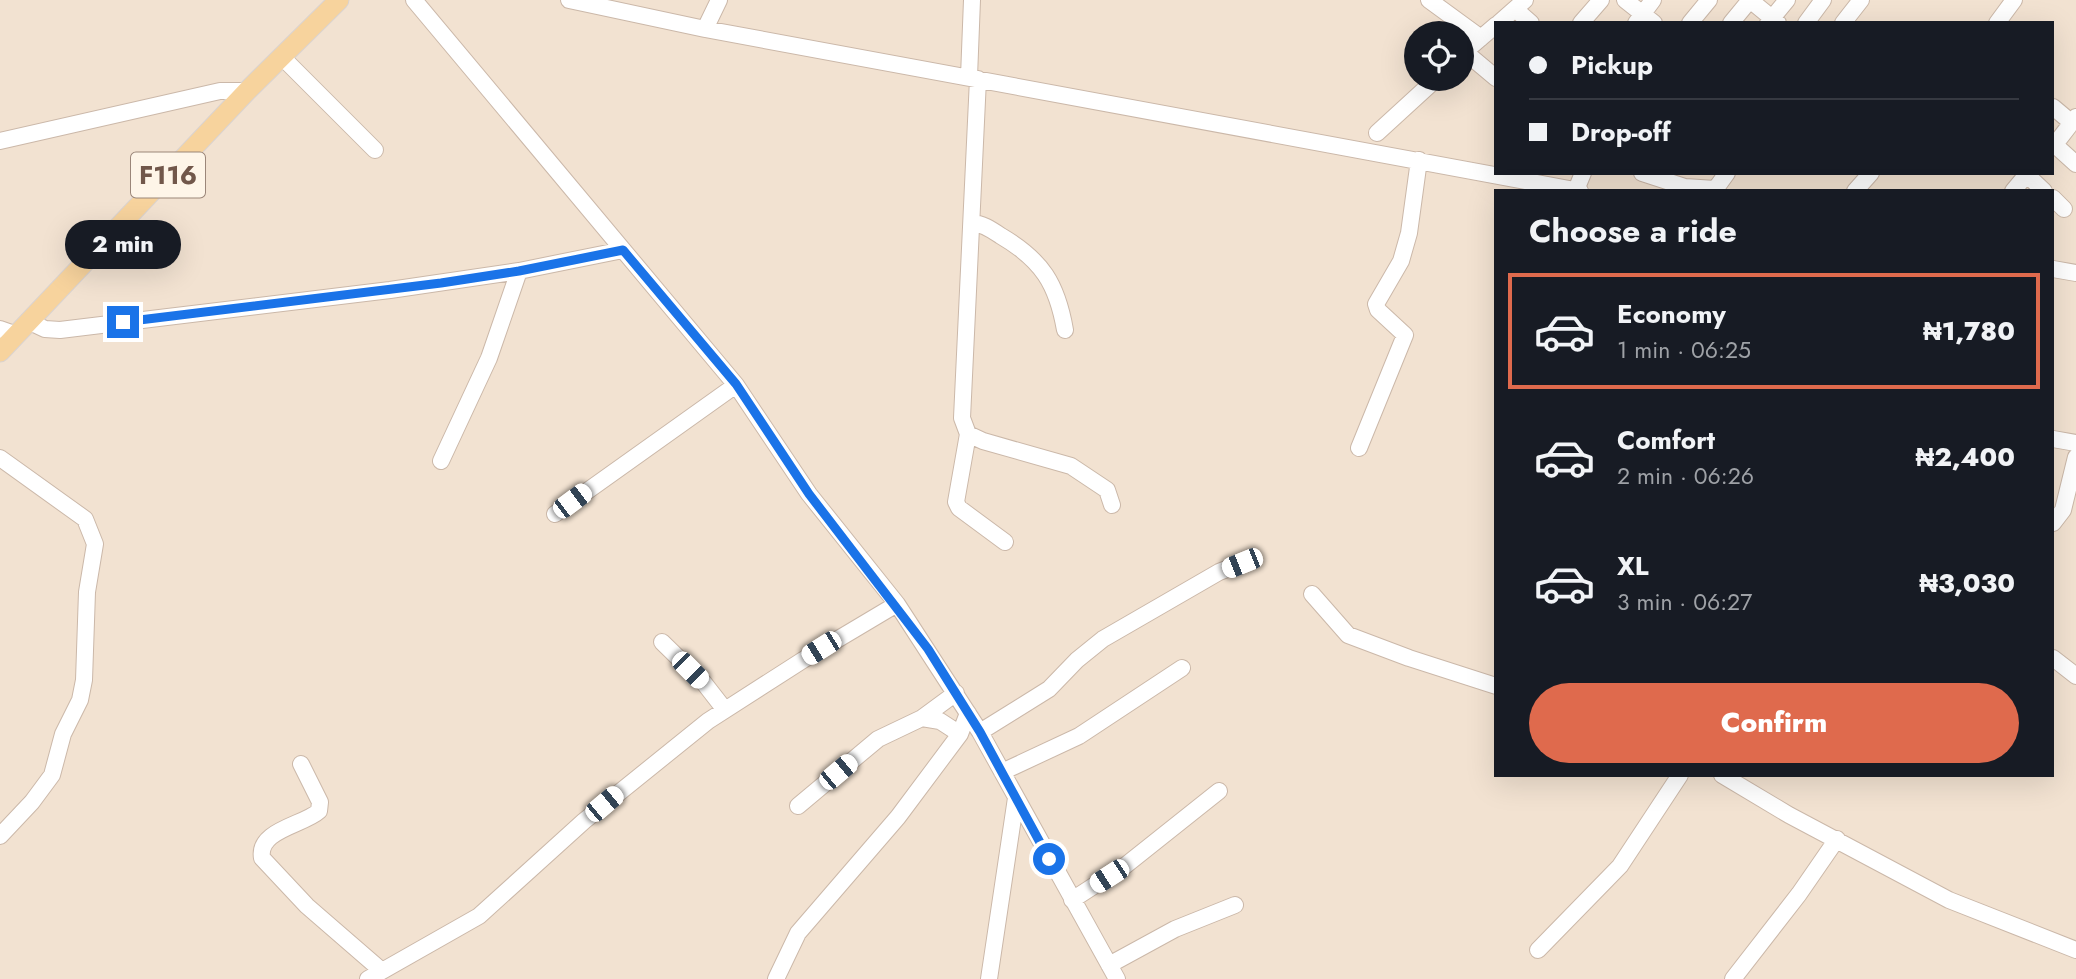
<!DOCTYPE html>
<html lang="en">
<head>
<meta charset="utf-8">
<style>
	:root { --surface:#171b24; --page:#242831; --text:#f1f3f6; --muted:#9ea1a6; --line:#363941; --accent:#df6a4d }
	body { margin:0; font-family:Jost,sans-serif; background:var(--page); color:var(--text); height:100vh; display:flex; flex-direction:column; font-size:26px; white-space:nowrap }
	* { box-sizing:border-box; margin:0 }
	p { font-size:23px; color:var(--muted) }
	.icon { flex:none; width:38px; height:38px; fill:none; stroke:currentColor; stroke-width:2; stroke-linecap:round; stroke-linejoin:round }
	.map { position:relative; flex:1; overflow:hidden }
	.drawer { position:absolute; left:1494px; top:189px; width:560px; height:588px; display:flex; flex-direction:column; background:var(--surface); border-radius:0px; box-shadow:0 7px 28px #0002 }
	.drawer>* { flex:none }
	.top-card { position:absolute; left:1494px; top:21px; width:560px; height:154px; border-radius:0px; box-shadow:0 7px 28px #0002; display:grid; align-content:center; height:154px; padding:0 35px; background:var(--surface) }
	.buttons { position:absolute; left:1404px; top:21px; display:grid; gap:14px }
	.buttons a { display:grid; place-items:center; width:70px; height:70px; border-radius:50%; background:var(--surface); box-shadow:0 7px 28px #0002; font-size:35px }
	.end { position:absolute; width:32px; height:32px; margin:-16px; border:9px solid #1a73e8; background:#fff; box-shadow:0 0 0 4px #fff }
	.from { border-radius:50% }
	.bubble { position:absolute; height:49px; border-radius:24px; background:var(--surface); box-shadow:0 7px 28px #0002; font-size:23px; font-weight:800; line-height:49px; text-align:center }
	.car { position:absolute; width:21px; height:42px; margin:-21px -10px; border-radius:9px; box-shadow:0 0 5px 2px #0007; background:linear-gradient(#fff 24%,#345 0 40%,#fff 0 76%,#345 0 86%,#fff 0) }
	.top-card b { display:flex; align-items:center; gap:24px; height:66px; font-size:26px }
	.top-card b+b { border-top:2px solid var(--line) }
	.top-card i { width:18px; height:18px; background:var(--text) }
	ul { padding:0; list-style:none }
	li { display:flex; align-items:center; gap:21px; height:116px; margin:0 14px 10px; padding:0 21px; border:4px solid transparent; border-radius:0px }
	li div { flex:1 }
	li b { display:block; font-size:26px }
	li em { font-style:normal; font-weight:800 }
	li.current { border-color:var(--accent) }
	li>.icon { width:63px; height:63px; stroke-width:1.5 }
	h2 { padding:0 35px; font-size:32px; line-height:84px }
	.cta { display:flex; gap:14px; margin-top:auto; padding:14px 35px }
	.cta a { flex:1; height:80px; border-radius:42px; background:var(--accent); color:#fff; font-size:28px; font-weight:800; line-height:80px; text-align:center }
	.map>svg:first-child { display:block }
	.residential { fill:#f2e2d1; fill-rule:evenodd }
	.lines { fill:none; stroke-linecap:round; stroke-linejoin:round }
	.minor-casing { stroke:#cbb8a9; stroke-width:18 }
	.major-casing { stroke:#dad3d0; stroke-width:21 }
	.minor { stroke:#fff; stroke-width:16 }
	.major { stroke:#f7d39d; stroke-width:19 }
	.route { stroke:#1a73e8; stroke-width:9 }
	.labels { text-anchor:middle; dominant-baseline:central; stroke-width:5; stroke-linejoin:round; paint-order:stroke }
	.shield { fill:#fef5e8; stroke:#9b8679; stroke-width:2 }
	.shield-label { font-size:26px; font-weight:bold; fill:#71574a }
</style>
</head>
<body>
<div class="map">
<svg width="2076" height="979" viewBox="0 0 2076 979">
	<rect width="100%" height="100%" fill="#fbf1e2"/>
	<path class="residential" d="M 0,0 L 2076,0 L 2076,979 L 0,979 ZM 1496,23 L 2053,23 L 2053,173 L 1496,173 ZM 1416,33 L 1461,33 L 1461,79 L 1416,79 ZM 1496,191 L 2053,191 L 2053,775 L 1496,775 Z"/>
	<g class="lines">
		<defs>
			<path id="minor" d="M 414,0 L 736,385 L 809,494 L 897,604 L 980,732 L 1117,979
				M 569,0 L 705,29 L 1580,191
				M 1429,0 L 1481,38
				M 1625,0 L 1654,23
				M 1750,0 L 1778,23
				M 1515,9 L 1531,23
				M 1499,23 L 1525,0
				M 1581,23 L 1601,0
				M 1636,23 L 1653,0
				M 1690,23 L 1709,0
				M 1731,23 L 1750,0
				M 1768,23 L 1787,0
				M 1806,23 L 1823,0
				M 1843,23 L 1861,0
				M 1997,23 L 2014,0
				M 705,29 L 719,0
				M 1465,52 L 1496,78
				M 1461,55 L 1496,25
				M 281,56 L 375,150
				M 969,77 L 972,0
				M 978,79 L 962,418 L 968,434 L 956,502 L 959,508 L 1005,542
				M 2053,107 L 2072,123
				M 1377,133 L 1436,79
				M 0,141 L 220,91 L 247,91
				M 2055,145 L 2076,164
				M 2053,147 L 2076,117
				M 1642,173 L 1685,187 L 1715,189
				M 2027,175 L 2044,191
				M 1576,190 L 1583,173
				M 1714,191 L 1727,173
				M 1855,191 L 1871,173
				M 2013,191 L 2028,173
				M 2053,198 L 2064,209
				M 972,223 C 982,223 992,230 1001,236 C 1042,260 1057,284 1065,330
				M 2053,269 L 2076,273
				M 28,321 L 45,329 L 60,330 L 390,290 L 519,271 L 623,250
				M 0,329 L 17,335
				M 968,434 L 983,441 L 1071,466 L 1107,490 L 1112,505
				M 2053,439 L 2076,443
				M 1359,448 L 1405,335 L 1378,310 L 1376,304 L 1401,261 L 1409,233 L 1419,160
				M 0,458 L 85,519 L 95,544 L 87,592 L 84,680 L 80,700 L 63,734 L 52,775 L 32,802 L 0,836
				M 441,461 L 489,358 L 519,271
				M 555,514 L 736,385
				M 2053,523 L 2063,510 L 2076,457
				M 1312,594 L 1348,635 L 1409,658 L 1496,686
				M 662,642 L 704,683 L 725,710
				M 2053,658 L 2076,676
				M 922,718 L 940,721 L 960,734
				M 980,732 L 1049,689 L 1077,660 L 1103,639 L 1219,572 L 1242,563
				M 301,764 L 320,802 L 319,811 C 304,825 257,830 262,858 L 307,906 L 382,971
				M 1002,772 L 1079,736 L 1182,668
				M 1722,775 L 1789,815 L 1949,900 L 2076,950
				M 798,806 L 878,739 L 922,718 L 956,693
				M 1072,900 L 1126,865 L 1219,791
				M 1538,950 L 1620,866 L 1680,775
				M 1109,965 L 1175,929 L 1235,905
				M 368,979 L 479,916 L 584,821 L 708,721 L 803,660 L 897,604
				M 776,979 L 798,933 L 898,817 L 960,734 L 968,713
				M 989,979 L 1016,798
				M 1733,979 L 1799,894 L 1837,839"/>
			<path id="major" d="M 0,352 L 247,91 L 339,0"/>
		</defs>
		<use href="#minor" class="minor-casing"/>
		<use href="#major" class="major-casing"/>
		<use href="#minor" class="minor"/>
		<use href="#major" class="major"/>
	</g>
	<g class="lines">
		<path class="route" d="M 123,322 L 441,283 L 519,271 L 623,250 L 736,384 L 809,494 L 928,649 L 980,732 L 1049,859"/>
	</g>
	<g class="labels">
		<rect class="shield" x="131" y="152.5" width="74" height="45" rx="5"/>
		<g class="shield-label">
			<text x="168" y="175">F116</text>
		</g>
	</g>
</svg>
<div class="buttons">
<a><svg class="icon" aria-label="locate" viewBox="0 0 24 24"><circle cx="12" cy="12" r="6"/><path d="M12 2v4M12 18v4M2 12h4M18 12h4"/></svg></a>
</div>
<i class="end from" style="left:1049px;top:859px"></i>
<i class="end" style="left:123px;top:322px"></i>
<div class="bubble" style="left:65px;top:220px;width:116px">2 min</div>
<i class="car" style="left:572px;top:501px;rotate:53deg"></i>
<i class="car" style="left:1242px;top:563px;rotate:248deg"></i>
<i class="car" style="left:821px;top:648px;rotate:238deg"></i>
<i class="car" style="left:690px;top:670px;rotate:135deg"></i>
<i class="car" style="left:838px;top:772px;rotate:50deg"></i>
<i class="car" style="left:604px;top:804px;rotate:50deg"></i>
<i class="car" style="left:1109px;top:876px;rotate:237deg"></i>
<div class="top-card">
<b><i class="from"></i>Pickup</b>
<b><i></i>Drop-off</b>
</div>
<section class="drawer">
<h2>Choose a ride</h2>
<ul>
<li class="current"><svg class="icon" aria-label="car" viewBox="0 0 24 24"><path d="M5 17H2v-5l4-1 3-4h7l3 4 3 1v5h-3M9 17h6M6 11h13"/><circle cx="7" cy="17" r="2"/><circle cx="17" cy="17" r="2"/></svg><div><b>Economy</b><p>1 min · 06:25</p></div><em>₦1,780</em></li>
<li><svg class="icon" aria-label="car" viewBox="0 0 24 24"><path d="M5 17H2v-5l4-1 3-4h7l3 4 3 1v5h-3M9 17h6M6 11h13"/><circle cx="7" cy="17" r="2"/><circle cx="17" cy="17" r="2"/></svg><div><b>Comfort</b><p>2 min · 06:26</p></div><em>₦2,400</em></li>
<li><svg class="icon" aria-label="car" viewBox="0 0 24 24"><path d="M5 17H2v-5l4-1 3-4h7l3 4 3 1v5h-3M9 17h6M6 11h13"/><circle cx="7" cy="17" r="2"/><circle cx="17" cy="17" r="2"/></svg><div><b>XL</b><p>3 min · 06:27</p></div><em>₦3,030</em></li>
</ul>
<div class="cta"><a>Confirm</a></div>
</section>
</div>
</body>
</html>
